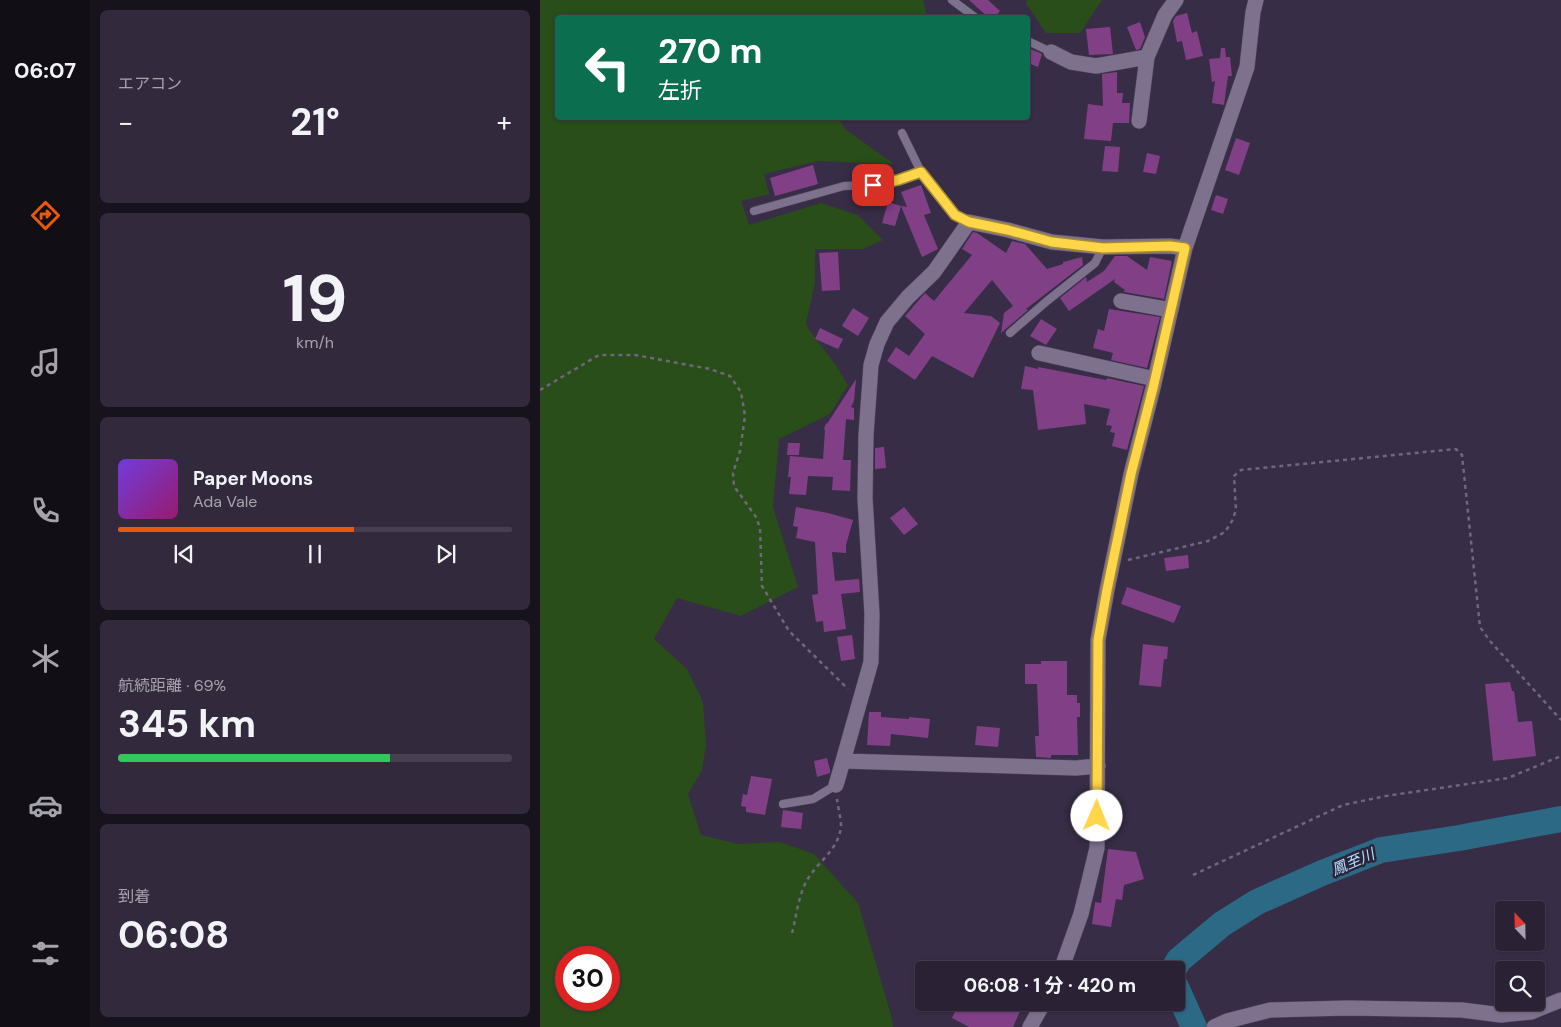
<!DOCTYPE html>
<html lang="ja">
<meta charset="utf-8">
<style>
:root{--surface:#2a2234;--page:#322a3c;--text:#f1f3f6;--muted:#a5a4ac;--line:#463f4f;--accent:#ea580c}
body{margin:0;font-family:"DM Sans","Noto Sans JP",sans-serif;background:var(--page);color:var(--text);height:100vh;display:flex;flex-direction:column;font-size:19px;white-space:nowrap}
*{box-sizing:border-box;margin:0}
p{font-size:16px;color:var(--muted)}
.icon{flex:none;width:28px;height:28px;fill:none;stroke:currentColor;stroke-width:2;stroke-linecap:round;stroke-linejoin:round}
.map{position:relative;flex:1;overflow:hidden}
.sheet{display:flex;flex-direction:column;gap:10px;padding:10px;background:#17131d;width:450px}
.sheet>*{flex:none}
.top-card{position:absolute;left:15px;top:15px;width:475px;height:105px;border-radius:5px;box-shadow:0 1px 4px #0004,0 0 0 1px var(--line);background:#0b6e4f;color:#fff;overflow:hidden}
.needle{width:32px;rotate:338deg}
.buttons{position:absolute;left:955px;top:901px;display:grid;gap:10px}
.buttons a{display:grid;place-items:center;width:50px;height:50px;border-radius:5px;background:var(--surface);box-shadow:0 1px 4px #0004,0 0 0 1px var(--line);font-size:25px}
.speed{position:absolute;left:15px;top:946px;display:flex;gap:10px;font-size:25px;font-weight:700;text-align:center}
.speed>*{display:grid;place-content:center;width:65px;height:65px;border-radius:50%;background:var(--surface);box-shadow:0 1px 4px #0004,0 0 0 1px var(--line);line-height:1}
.speed .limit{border:8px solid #d22;background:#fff;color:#111}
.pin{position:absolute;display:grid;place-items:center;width:42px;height:42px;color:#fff;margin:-21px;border-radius:10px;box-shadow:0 2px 8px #0006}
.me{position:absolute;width:55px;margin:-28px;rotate:1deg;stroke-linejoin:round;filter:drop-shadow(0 0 4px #0008)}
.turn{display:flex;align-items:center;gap:18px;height:105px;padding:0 20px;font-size:22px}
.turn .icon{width:65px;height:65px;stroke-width:2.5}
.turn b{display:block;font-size:35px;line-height:42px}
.big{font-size:38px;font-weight:700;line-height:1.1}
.sheet .card{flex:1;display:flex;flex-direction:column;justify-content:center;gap:8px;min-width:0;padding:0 18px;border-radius:8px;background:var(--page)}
.sheet .dial{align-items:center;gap:0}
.dial b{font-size:65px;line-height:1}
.song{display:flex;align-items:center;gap:15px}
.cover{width:60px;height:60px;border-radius:8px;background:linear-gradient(135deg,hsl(260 70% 55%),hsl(320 70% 35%))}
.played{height:5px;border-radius:2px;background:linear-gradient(90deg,var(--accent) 60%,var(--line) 60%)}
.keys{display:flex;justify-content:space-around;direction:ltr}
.heat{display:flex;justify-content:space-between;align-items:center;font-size:28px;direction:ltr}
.charge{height:8px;border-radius:4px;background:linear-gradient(90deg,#34c759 69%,var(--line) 0)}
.trip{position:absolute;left:375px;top:961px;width:270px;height:50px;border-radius:5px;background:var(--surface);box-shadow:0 1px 4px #0004,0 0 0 1px var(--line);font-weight:700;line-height:50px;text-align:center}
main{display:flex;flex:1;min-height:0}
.tabs{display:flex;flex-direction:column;width:90px;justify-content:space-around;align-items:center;background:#110e15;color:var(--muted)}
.tabs .icon{width:35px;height:35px}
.tabs .current{color:var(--accent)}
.tabs b{font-size:22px;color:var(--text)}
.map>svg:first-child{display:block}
</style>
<main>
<nav class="tabs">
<b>06:07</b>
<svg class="icon current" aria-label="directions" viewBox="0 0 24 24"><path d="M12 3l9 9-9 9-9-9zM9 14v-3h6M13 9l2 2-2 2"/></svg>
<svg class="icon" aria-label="music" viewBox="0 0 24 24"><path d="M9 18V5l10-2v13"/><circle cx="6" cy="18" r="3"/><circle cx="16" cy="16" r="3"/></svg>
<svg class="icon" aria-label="phone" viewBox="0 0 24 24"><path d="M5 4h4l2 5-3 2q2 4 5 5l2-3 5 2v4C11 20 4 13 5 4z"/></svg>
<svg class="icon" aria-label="climate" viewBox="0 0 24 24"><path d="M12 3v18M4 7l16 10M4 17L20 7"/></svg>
<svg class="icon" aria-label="car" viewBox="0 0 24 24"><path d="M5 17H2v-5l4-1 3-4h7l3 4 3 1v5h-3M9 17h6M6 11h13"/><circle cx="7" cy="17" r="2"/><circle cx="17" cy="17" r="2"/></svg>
<svg class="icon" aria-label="filters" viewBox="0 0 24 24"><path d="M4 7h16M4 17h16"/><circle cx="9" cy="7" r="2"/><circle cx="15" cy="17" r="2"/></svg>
</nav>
<section class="sheet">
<div class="card"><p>エアコン</p>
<div class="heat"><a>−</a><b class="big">21°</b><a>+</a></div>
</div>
<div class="card dial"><b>19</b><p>km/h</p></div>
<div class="card">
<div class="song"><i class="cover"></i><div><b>Paper Moons</b><p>Ada Vale</p></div></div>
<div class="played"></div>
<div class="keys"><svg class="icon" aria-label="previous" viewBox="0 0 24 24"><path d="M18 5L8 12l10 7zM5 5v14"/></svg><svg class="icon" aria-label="pause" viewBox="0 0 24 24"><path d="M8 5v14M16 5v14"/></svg><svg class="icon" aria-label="next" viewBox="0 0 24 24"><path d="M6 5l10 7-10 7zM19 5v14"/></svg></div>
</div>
<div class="card"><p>航続距離 · 69%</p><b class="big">345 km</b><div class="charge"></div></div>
<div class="card"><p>到着</p><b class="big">06:08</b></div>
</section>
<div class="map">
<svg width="1021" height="1027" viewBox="0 0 1021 1027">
<rect width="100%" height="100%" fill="#382d46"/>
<path fill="#294e19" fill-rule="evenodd" d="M0,0H383L387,17L18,18V118H298L305,129L354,164L278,161L224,174L229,194L201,201L209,225L281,203L318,215L343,240L323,249H275V283L266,323L269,330L295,364L308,385L290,414L239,439L233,507L258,587L201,616L137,598L114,639L147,669L163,702L166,745L162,770L148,794L161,835L198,844L240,842L274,854L318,903L351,1015L353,1027H0ZM26,958H69V1000H26Z
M487,0H562L540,33H506L486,3Z"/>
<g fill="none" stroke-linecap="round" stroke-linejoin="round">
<path stroke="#2b6985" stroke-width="26" d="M633,970L639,960L682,924L717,902L782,873L841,850L919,838L1021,819
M636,987L654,1027"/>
</g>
<path fill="#814086" d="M429,0H448L460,11L454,18H449Z
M647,13L652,33L657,31L663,56L646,60L642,41L637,42L633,21L636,16Z
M600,22L605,37L600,49L596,50L587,27Z
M570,27L573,54L549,55L546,29Z
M488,48L502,54L498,67L488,63Z
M681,48H685L686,57H690L692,76H688L684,105L672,103L675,81L672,82L669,59L680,58Z
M577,72V93H583L582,103H590L589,123H573L571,141L544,139L548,104L563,106L562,74Z
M696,138L710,143L699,175L685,170Z
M565,146L580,147L578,172L562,171Z
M607,153L620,156L616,174L603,172Z
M273,165L278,184L235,196L230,178Z
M381,185L391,213L384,215L398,249L382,257L361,206L367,207L361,192Z
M676,195L688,199L683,214L671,210Z
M348,202L361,206L355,226L342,223Z
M433,232L437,233L466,253L472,241L485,244L507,269L523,264V262L542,257L543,265L486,309L488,310L461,333L464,313L473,306L452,280L424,313L451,316L460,323L433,378L392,356L375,380L347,361L356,347L369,356L385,334L365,316L385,293L394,301L432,255L422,249Z
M298,252L300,290L282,291L279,253Z
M575,256H587L607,270L610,257L632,261L624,299L584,292L585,290L574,282L575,279L529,311L520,298L546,277L547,282L564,271Z
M313,308L329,318L318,336L302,326Z
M569,309L620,317L607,368L571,360L573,353L553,348L558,329L564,331Z
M501,319L517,329L506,345L490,336Z
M280,328L303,339L298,349L275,339Z
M485,366L498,369V367L566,380L567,378L604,386L587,450L572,446L575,433L570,432L572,426L566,425L570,409L544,404L546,424L498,430L493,390L481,389Z
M316,379L314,401L311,407L314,408V420L306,419L303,460H311L310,491L292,490L293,477L268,476L266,495L249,494L251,477H248L250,456L283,459L285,430L284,429L286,423L287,424Z
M248,443H260L259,455H247Z
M344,447L346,468L335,469V448Z
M256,507L288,513L313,520L306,545V553L292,552L295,581L319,579L320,592L301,594L306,629L284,632L283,621L276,622L272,595L278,594L275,542L256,538L258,527L253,526Z
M364,507L378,524L364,535L350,518Z
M648,555L649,568L626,571L624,558Z
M587,587L641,606L634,623L581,604Z
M312,635L315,659L301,661L297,637Z
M603,644L628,647L627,659H624L621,687L599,685Z
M501,661H527V695H537V703H540V717H537L538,755H511V758L496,757L495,736H499L497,684H485V664H501Z
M970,682L972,691H974L978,722L992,721L996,756L953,761L945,684Z
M329,712H341V717L369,719V717L390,719L388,738L351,734L350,746L327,745Z
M437,726L460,728L458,747L435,745Z
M287,758L290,770V773L277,777L274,761Z
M211,776L232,779L225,815L206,812V807L201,806L203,794L207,795Z
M243,810L263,813L261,829L241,827Z
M568,849L596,852L604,879L584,885L582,900L576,899L571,927L552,924L555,902L561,903Z
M420,1002H484L473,1027H429L412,1018Z"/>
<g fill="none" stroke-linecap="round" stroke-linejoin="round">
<g stroke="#52485e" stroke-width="9">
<path id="lane" d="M412,0L436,18
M488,41L511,52
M362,133L381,172L415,215L429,222
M214,211L304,186L333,185L358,180L381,172
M470,333L507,301L555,263L563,247
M243,804L273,799L296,785"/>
</g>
<g stroke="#52485e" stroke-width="16">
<path id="street" d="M511,52L531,62L556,66L607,57L625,15L636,0
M599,121L607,57
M581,301L631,310
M499,353L615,379
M558,766L536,768L303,761L331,662L332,614L325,498L326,435L331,365L337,344L347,322L368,297L394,272L429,222L468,230L512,242L563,247L630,246L645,248
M296,785L303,761
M521,970L541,914L557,848L558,640L567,590L591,474L613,388L645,248L707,67L713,12L716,0
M490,1027L504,1002
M674,1027L687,1021L730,1010L808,1008L922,1010L961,1015L991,1012L1021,1000"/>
</g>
<path stroke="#70677d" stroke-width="2.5" stroke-dasharray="4 4" stroke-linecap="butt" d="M0,390L59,355H95L170,369L190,376L201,392L205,416L200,451L193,473L194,486L216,517L220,528L222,586L249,631L308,689
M588,560L668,541L685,532L692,521L696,510L694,476L701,470L916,449L922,455L940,627L950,641L1021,720
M653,875L803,805L846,796L968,778L1021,756
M252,933C256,918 258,899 265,884C275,863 299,851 301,826C301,818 298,808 297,799"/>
<use href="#lane" stroke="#7d718e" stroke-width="8"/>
<use href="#street" stroke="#7d718e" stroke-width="15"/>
</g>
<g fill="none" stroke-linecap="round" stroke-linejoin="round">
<g stroke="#a68a30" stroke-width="12">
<path id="route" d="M333,185L358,180L381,172L415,215L429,222L468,230L512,242L563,248L630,246L645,248L613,388L591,474L567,590L558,640L557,816"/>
</g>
<use href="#route" stroke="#ffd54a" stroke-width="9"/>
</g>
<g text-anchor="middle" stroke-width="5" stroke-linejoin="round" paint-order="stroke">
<g font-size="15" font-style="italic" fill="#afe2fc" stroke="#2e233b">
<text transform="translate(813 862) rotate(-23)" y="5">鳳至川</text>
</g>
</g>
</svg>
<div class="buttons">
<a><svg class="needle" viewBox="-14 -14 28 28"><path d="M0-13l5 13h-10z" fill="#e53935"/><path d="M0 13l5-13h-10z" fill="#a5a4ac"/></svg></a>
<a><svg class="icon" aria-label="search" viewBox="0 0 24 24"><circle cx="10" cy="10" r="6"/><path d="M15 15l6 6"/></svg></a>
</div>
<div class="speed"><div class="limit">30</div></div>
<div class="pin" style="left:333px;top:185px;background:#d93025"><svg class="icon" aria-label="arrive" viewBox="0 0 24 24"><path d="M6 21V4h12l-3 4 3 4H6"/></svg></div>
<svg class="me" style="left:557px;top:816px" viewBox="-20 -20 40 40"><circle r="19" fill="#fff"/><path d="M0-13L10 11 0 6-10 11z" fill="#ffd54a"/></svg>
<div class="trip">06:08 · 1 分 · 420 m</div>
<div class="top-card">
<div class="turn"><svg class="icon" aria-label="left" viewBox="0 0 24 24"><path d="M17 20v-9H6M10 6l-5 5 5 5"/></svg><div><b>270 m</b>左折</div></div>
</div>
</div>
</main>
